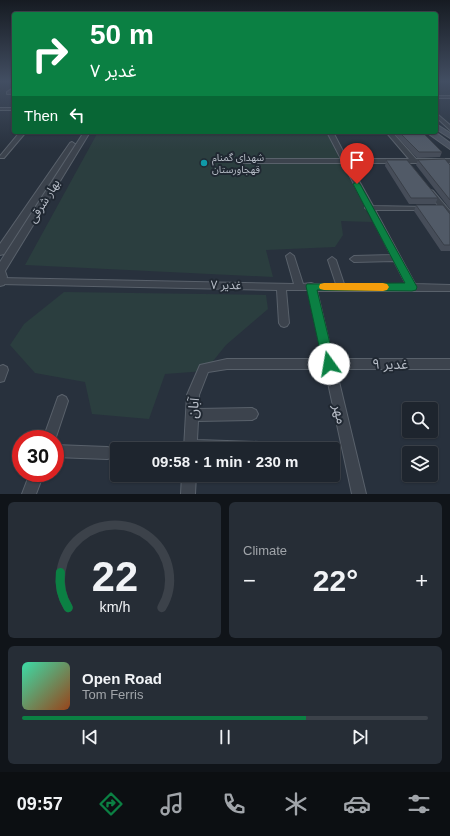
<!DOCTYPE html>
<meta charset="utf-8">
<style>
:root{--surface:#1e252e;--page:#262d36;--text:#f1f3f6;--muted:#a1a5aa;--line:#3c424a;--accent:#0b8043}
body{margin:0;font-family:Helvetica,"Noto Sans Arabic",sans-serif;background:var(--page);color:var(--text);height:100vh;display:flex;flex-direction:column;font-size:15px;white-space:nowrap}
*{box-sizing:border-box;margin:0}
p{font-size:13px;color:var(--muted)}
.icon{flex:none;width:22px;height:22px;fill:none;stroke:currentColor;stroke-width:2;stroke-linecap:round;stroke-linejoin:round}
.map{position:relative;height:494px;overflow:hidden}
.panel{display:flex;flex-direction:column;gap:8px;padding:8px;background:#101419;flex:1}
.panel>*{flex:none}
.hud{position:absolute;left:12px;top:12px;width:426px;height:122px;border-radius:4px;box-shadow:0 1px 3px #0004,0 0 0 1px var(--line);background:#0b8043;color:#fff;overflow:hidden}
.fabs{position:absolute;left:402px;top:402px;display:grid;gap:8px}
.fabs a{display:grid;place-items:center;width:36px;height:36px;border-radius:4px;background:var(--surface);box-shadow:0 1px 3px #0004,0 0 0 1px var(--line);font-size:20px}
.speed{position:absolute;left:12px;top:430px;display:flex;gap:8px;font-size:20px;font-weight:700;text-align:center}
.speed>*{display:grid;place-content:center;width:52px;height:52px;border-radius:50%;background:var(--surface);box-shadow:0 1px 3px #0004,0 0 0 1px var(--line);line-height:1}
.speed .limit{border:6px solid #d22;background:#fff;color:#111}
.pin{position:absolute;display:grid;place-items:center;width:34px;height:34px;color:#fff;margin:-41px -17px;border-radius:50% 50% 50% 0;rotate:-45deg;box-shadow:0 0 4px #0007}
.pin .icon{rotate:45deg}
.me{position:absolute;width:44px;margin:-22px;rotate:347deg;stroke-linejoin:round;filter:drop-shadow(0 0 3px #0008)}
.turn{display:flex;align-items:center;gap:14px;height:84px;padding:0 12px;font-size:18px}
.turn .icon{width:52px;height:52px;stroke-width:2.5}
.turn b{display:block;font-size:28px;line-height:34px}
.then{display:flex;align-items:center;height:38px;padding:0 12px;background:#0003;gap:8px;font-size:15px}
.big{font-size:30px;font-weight:700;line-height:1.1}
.panel .card{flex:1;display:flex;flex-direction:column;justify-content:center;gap:6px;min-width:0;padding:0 14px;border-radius:6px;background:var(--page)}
.panel .dial{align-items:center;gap:0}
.dial svg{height:104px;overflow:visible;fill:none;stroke:var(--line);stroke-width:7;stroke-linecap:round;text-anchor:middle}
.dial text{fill:var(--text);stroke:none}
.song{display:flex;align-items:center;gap:12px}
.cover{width:48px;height:48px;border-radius:6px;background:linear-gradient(135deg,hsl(160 70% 55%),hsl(20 70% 35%))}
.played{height:4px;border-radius:2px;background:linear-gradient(90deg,var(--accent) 70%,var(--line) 70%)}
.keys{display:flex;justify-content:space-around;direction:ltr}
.heat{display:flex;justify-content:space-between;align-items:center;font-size:22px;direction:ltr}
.panel .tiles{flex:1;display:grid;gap:8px;grid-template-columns:1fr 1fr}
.card:last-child{grid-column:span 2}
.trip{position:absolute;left:110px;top:442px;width:230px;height:40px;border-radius:4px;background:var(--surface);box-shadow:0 1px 3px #0004,0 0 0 1px var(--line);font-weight:700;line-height:40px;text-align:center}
.tabs{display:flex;height:64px;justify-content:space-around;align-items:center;background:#0c0f12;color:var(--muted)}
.tabs .icon{width:28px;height:28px}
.tabs .current{color:var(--accent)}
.tabs b{font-size:18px;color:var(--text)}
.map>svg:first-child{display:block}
</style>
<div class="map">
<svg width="450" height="494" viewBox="0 0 450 494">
<rect width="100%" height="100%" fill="#28313d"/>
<path fill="#2b3e3f" d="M98,132H302L327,134L372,222L341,221L343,235L335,247L266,250L273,277L25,265Z
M64,292L266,295L268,309L226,345L205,371L165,374L149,419L92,414L85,382L35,373L10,345L24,324Z"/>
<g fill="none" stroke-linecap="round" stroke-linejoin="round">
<g stroke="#59616b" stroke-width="2">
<path id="minor" d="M13,88H14V91L11,94H7V92Z
M436,96H450V98H436Z
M0,108H14V110H0Z
M436,113L450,125V130L436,117Z
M20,132H26L4,158H0V156Z
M327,132H333L347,159H409L386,132H392L416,159H450V163H349L373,206L426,207L428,208L424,210H375L415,284L450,285V291H317L333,359H450V369H336L366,494H352L325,369H227L208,372L199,395L198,409L252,408L256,410L258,414L256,418L252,420L198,421L197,440L259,442L264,443L265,448L184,449L187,395L200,365L227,359H323L308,290H286L289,323L287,326L284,327L281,326L279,323L277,290L0,284L1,278L294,284L286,256L290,253L294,256L303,284L311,283L314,284H336L328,260L332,257L336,260L344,284H406L394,261L354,262L350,259L354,256L391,255L368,210L365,208L366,207L343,163H242L239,161L242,159H341Z
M431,190L433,191L450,211V218H447L428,192Z
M3,365L7,367L8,370L4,381L0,382V366Z
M62,395L66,397L68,401L55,440L43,439L58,397Z
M55,445L107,447L112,448L113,453L112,458L107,459L55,457Z
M30,473H44L36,494H22Z
M182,475H196L195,494H181Z"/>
</g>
<g stroke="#59616b" stroke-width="2">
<path id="tertiary" d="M84,132H90L5,271L7,277L4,285L0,286V262Z
M72,142L75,144L4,254L0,255V244L70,143Z"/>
</g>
<g stroke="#59616b" stroke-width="2">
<path id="secondary" d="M436,124L450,133V138L436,129Z
M426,132H435L450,143V149Z"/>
</g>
<use href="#minor" fill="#3c434d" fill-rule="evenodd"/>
<use href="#tertiary" fill="#3c434d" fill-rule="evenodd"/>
<use href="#secondary" fill="#4a525f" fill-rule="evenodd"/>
</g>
<path fill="#464d59" d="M393,132H422L442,152L440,157L417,158Z
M386,160L438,198L435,204H409L385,166Z
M418,160L450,165V209L416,165Z
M416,205L450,214V251H441L414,211Z"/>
<path fill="#515a67" stroke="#393f48" d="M399,132H422L442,152H419Z
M445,159L450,165V200L418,160Z
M386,160H407L438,198H411Z
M416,205H443L450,214V245H444Z"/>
<linearGradient id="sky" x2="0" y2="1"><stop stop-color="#161b22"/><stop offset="0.54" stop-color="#424e62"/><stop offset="1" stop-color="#424e62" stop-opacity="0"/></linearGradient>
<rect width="450" height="150" fill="url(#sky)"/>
<path fill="#0b8043" stroke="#07532c" d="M357,182L360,184L417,287L416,290L412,291L317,290L335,364L333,368L329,369L325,368L323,364L306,286L307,284L405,283L353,184Z"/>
<path fill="#f59e0b" d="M324,283H383L387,284L389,287L387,290L383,291L324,290L320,289L319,287L320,284Z"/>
<circle fill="#0f9aa8" stroke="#202832" stroke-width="1.5" cx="204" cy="163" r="4"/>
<g text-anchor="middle" stroke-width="4" stroke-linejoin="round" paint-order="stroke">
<g font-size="10" fill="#b8bec8" stroke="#202832" text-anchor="start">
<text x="212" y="161">شهدای گمنام<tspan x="212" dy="12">قهجاورستان</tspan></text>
</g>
<g font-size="12" fill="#b8bec8" stroke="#202832">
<text transform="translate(44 201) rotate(-58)" y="4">بهار شرقی</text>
<text transform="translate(226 285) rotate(1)" y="4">غدیر ۷</text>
</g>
<g font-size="14" fill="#b8bec8" stroke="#202832">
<text x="390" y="369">غدیر ۹</text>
<text transform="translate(193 408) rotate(-84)" y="5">آبان</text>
<text transform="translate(340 414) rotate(77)" y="5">مهر</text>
</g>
</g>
</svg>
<div class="fabs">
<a><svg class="icon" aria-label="search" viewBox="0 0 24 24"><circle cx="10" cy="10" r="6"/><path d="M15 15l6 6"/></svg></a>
<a><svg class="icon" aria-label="layers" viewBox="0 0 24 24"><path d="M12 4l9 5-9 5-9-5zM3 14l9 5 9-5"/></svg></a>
</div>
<div class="speed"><div class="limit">30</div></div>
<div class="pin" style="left:357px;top:184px;background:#d93025"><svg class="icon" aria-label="arrive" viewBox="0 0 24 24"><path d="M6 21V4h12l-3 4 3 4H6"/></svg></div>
<svg class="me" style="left:329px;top:364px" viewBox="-20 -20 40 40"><circle r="19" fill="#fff"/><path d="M0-13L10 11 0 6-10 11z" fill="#0b8043"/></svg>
<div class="trip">09:58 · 1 min · 230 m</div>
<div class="hud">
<div class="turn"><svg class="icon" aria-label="right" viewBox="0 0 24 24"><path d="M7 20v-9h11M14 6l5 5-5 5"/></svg><div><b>50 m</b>غدیر ۷</div></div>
<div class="then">Then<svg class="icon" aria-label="left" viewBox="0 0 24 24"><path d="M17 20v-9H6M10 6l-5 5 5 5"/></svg></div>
</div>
</div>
<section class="panel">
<div class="tiles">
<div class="card dial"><svg viewBox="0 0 100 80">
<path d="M14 69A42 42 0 1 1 86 69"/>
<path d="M14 69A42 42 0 0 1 8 42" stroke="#0b8043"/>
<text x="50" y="56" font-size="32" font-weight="700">22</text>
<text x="50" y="72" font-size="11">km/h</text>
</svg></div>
<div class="card"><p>Climate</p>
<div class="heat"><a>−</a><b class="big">22°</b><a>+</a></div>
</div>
<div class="card">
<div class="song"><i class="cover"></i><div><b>Open Road</b><p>Tom Ferris</p></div></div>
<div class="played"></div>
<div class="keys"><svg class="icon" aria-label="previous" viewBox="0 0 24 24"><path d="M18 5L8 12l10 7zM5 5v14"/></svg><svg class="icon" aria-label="pause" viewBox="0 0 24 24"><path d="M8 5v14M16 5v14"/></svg><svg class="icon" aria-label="next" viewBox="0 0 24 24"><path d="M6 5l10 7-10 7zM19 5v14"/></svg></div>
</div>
</div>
</section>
<nav class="tabs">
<b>09:57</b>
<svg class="icon current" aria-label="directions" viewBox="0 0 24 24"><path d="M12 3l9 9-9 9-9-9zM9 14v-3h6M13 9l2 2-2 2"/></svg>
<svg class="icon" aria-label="music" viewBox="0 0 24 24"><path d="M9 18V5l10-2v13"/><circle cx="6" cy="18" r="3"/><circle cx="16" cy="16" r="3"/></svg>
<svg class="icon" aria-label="phone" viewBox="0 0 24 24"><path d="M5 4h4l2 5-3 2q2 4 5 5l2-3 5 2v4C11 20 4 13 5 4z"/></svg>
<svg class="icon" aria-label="climate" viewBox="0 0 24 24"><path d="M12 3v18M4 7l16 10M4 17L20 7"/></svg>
<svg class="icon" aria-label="car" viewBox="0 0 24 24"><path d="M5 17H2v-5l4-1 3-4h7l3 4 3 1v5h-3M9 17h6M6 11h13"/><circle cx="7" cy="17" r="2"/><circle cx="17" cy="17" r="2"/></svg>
<svg class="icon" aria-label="filters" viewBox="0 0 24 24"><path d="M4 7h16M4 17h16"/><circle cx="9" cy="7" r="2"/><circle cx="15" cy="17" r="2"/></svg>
</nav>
